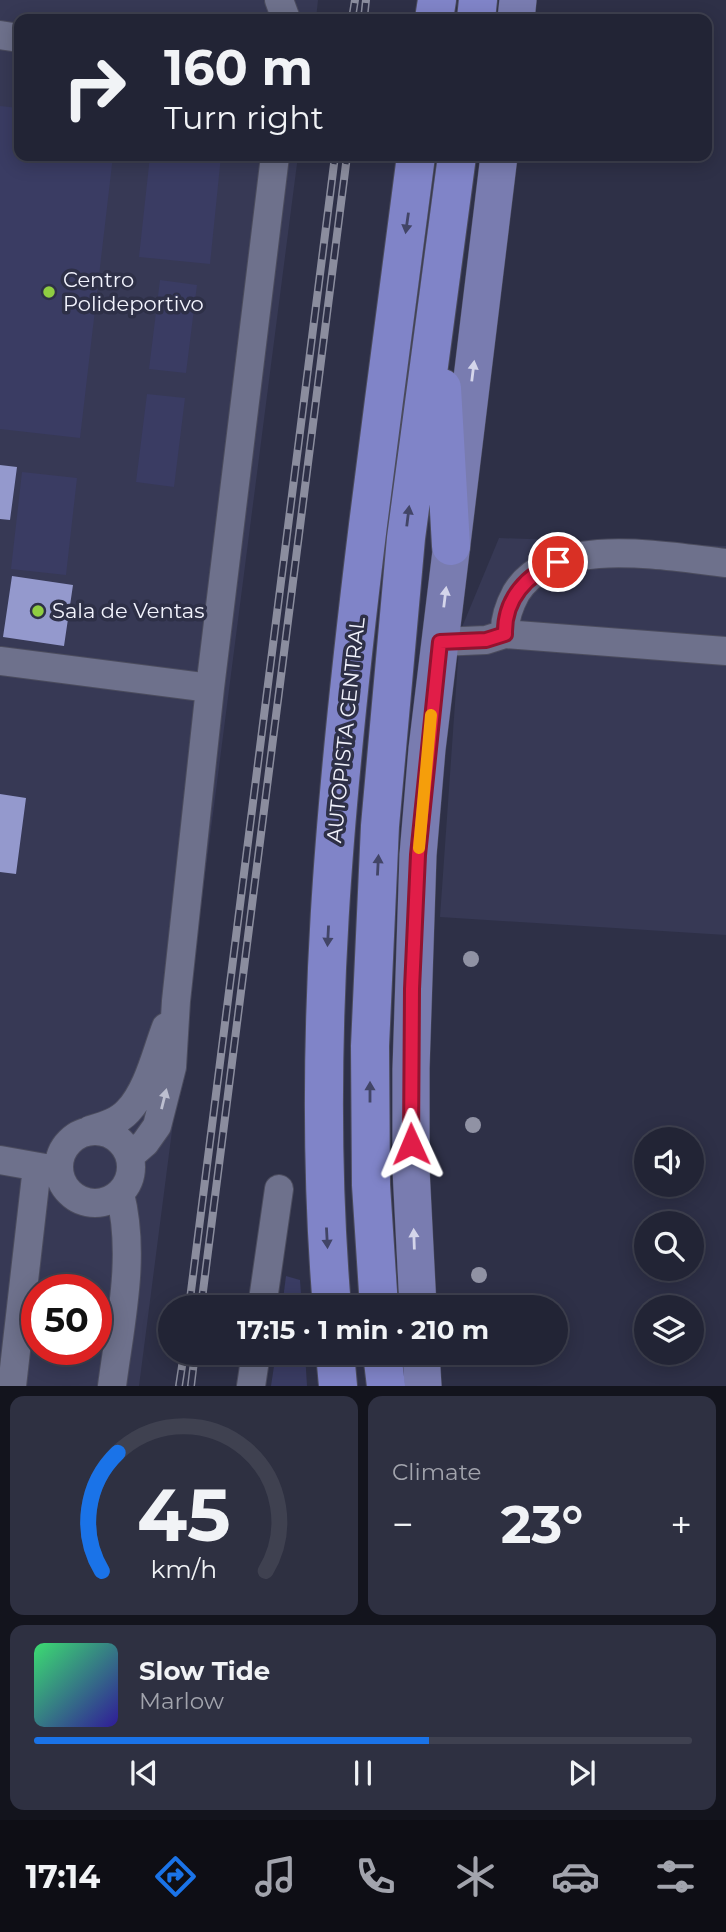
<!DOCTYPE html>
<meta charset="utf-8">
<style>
:root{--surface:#222435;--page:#2e3041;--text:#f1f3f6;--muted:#a2a4ad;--line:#3f4150;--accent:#1a73e8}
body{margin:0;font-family:Montserrat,sans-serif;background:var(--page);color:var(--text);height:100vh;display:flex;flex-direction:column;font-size:26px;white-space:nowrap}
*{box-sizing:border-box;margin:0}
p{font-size:23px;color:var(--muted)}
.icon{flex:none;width:38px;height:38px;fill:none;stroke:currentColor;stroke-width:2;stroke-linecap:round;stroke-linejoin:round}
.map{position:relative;height:1386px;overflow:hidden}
.details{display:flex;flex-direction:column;gap:10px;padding:10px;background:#13141d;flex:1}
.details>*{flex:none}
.top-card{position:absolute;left:14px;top:14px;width:698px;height:147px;border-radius:14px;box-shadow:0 4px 18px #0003,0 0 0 2px var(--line);background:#222435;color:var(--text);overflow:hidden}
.controls{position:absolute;left:634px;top:1127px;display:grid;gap:14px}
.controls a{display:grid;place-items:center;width:70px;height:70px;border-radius:50%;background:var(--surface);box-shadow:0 4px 18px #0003,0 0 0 2px var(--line);font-size:35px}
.speed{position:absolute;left:21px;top:1274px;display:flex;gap:14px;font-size:35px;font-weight:700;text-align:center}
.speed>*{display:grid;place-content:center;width:91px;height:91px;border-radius:50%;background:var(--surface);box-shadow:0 4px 18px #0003,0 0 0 2px var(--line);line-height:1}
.speed .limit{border:10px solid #d22;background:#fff;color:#111}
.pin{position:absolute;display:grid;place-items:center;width:60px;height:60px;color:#fff;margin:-30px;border:4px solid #fff;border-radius:50%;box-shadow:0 2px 7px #0007}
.me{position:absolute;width:77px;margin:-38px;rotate:359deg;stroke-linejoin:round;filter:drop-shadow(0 0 5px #0008)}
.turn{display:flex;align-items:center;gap:24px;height:147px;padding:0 35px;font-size:32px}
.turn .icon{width:91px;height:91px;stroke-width:2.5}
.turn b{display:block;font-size:49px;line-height:60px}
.big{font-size:52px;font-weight:700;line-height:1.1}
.details .widget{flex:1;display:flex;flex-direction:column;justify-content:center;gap:10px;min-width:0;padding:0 24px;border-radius:14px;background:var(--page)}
.details .dial{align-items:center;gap:0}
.dial svg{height:182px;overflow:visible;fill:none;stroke:var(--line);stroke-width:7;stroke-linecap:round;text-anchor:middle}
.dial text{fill:var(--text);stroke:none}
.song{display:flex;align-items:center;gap:21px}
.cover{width:84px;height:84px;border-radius:10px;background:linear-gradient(135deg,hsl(140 70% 55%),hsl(250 70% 35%))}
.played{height:7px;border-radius:4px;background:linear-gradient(90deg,var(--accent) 60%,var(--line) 60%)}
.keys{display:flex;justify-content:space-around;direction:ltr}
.heat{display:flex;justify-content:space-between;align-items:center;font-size:38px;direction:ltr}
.details .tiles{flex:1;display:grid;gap:10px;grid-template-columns:1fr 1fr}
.widget:last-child{grid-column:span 2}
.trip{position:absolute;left:158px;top:1295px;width:410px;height:70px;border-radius:35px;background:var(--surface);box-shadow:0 4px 18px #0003,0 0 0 2px var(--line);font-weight:700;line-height:70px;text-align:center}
.menu{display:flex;height:112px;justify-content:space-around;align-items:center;background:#0e0e15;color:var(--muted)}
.menu .icon{width:49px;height:49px}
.menu .active{color:var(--accent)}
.menu b{font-size:32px;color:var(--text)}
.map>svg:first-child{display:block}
</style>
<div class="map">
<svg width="726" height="1386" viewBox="0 0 726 1386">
<rect width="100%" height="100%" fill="#2e3047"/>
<path fill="#373955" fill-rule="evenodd" d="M0,0H318L316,19H19V156H298L139,1386H0ZM37,1290H96V1349H37Z
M499,538L726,546V935L440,917L460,632Z"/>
<path fill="#3a3c63" d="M0,106L19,108V156H113L80,438L0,429Z
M150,156H221L210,264L139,257Z
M160,280L197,285L186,373L149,369Z
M147,394L185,398L174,487L136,482Z
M22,472L77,478L66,575L11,569Z
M286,1276L300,1280L302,1307H282Z
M276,1353H305L307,1386H271Z"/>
<path fill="#9499cd" d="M0,465L17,467L10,520L0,519Z
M12,576L73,585L64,646L3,637Z
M0,794L26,798L16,874L0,872Z"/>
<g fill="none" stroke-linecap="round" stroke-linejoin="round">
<g stroke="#4b4c5e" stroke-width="30">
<path id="minor" d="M279,0L286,19
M0,35L19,38
M505,634C504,619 509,606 516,593C552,533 669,557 726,563
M440,642L486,640L505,634L726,651
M0,661L210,688
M90,1130C103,1126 118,1122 128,1111C148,1090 156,1053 166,1027
M59 1167a36 36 0 1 1 72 0a36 36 0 1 1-72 0Z
M130,1156L145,1143L157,1126L172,1067L176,1001L210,688L275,156
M0,1160L56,1170
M262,1307L279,1189
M12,1386L37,1167
M112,1386C120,1324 136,1256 120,1194
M251,1386L256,1353"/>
</g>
<g stroke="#4b4c5e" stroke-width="38">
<path id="major" d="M516,19L518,0
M418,1307L411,1169V1069L418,855L427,749L499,156
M421,1353L423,1386"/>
</g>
<g stroke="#4b4c5e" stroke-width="40">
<path id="highway" d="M434,19L437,0
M476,19L478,0
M442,388L451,546
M332,1307C310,1045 336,785 368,525C384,402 399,279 416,156
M379,1307L371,1185L370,1046L380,826L406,538L457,156
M335,1353L338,1386
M382,1353L386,1386"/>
</g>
<use href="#minor" stroke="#6e718c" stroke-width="28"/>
<use href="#major" stroke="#797cb0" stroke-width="37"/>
<use href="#highway" stroke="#8084c8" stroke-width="38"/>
<g stroke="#8b8d9e" stroke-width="8">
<path id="rail" d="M352,19L355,0
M364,19L366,0
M189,1307L335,156
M201,1307L347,156
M179,1386L184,1353
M191,1386L195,1353"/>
</g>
<use href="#rail" stroke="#2e3047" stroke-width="5" stroke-dasharray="16" stroke-linecap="butt"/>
</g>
<g fill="#9092a4">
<circle cx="471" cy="959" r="8"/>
<circle cx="473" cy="1125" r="8"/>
<circle cx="479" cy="1275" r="8"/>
</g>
<defs><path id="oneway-solid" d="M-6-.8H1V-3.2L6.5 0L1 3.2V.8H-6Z" transform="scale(1.75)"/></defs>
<g fill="#424567">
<use href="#oneway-solid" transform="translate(407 223) rotate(98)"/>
<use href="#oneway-solid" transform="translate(408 516) rotate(-83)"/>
<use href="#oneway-solid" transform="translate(378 865) rotate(-87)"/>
<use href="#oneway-solid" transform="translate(328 936) rotate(93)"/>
<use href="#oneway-solid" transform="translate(370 1092) rotate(-90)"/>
<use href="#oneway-solid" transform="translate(327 1238) rotate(87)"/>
</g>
<g fill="#d4d5ea">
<use href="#oneway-solid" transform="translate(473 371) rotate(-83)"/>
<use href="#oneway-solid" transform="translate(445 597) rotate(-83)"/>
<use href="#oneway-solid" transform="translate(414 1239) rotate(-92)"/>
</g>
<use fill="#bdbfd0" href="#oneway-solid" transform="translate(164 1099) rotate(-76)"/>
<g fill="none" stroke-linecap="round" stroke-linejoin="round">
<g stroke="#92132f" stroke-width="18">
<path id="route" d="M411,1144L412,989L418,855L440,642L486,640L505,634C504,599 527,574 558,562"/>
</g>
<use href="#route" stroke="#e11d48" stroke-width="12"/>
<path stroke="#f59e0b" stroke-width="12" d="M419,848L431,715"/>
</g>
<g fill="#8fcd42" stroke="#2e3047" stroke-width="2.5">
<circle cx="49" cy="292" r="7"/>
<circle cx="38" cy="611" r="7"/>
</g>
<g text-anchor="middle" stroke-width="7" stroke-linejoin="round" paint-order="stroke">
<g font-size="21" fill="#f2f3fd" stroke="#2e3047" text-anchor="start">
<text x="63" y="287">Centro<tspan x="63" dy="24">Polideportivo</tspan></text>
<text x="52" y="618">Sala de Ventas</text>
</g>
<g font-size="21" fill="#f2f3fd" stroke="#2e3047">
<text transform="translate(346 730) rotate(-84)" y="7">AUTOPISTA CENTRAL</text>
</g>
</g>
</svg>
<div class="controls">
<a><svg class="icon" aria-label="sound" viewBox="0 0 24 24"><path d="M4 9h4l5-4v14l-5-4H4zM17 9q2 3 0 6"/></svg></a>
<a><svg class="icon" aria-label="search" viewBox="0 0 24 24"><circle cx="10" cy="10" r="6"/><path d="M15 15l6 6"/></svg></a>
<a><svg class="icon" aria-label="layers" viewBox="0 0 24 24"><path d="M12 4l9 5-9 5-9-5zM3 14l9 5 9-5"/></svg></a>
</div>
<div class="speed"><div class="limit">50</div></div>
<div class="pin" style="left:558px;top:562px;background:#d93025"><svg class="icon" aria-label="arrive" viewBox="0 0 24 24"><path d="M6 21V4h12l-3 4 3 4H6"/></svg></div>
<svg class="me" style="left:411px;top:1144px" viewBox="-20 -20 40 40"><path d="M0-17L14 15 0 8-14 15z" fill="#e11d48" stroke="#fff" stroke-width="4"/></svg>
<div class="trip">17:15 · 1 min · 210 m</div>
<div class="top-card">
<div class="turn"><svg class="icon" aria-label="right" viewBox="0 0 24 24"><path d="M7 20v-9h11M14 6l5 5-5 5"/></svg><div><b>160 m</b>Turn right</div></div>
</div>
</div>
<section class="details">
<div class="tiles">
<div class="widget dial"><svg viewBox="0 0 100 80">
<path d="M14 69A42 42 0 1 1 86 69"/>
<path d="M14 69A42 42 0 0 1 21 17" stroke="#1a73e8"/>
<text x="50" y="56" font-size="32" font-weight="700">45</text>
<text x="50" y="72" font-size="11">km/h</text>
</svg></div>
<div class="widget"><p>Climate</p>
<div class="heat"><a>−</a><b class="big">23°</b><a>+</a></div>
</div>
<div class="widget">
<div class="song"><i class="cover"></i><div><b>Slow Tide</b><p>Marlow</p></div></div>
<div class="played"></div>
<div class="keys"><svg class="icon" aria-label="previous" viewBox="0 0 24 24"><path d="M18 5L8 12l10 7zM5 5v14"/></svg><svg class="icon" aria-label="pause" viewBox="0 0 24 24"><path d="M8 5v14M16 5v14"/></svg><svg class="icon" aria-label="next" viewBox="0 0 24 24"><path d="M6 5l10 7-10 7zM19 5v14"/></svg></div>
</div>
</div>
</section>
<nav class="menu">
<b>17:14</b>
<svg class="icon active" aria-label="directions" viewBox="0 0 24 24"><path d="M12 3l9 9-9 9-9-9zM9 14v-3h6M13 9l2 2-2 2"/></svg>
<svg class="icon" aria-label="music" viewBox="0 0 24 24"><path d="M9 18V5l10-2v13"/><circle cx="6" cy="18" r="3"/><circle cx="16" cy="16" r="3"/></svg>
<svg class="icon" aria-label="phone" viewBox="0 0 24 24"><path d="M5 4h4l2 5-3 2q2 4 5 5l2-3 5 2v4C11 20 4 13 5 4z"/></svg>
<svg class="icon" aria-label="climate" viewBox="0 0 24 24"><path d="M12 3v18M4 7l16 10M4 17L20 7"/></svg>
<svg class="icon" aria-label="car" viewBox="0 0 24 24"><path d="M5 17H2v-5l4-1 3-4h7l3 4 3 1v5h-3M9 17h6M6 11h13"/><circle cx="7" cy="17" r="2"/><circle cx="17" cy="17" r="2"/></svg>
<svg class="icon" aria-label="filters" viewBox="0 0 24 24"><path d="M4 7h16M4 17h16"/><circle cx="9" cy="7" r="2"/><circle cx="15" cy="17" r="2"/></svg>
</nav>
